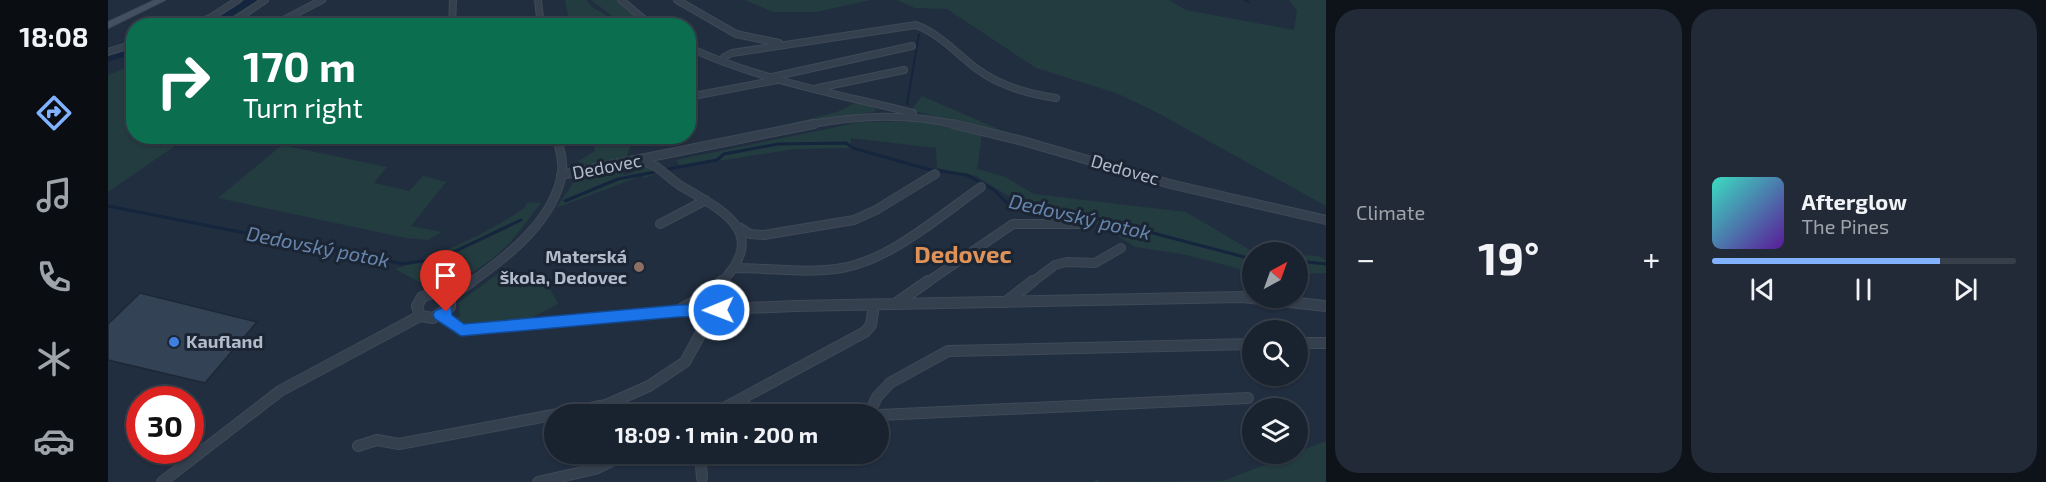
<!DOCTYPE html>
<meta charset="utf-8">
<style>
:root{--surface:#19222f;--page:#222a37;--text:#f1f3f6;--muted:#9fa4aa;--line:#373f4b;--accent:#81b2ff}
body{margin:0;font-family:"Exo 2",sans-serif;background:var(--page);color:var(--text);height:100vh;display:flex;flex-direction:column;font-size:22px;white-space:nowrap}
*{box-sizing:border-box;margin:0}
p{font-size:20px;color:var(--muted)}
.icon{flex:none;width:33px;height:33px;fill:none;stroke:currentColor;stroke-width:2;stroke-linecap:round;stroke-linejoin:round}
.map{position:relative;flex:1;overflow:hidden}
.drawer{display:flex;flex-direction:column;gap:9px;padding:9px;background:#0e131a;width:720px}
.drawer>*{flex:none}
.top-card{position:absolute;left:18px;top:18px;width:570px;height:126px;border-radius:24px;box-shadow:0 2px 4px #0004,0 0 0 2px var(--line);background:#0b6e4f;color:#fff;overflow:hidden}
.needle{width:39px;rotate:41deg}
.fabs{position:absolute;left:1134px;top:242px;display:grid;gap:12px}
.fabs a{display:grid;place-items:center;width:66px;height:66px;border-radius:50%;background:var(--surface);box-shadow:0 2px 4px #0004,0 0 0 2px var(--line);font-size:30px}
.speed{position:absolute;left:18px;top:386px;display:flex;gap:12px;font-size:30px;font-weight:700;text-align:center}
.speed>*{display:grid;place-content:center;width:78px;height:78px;border-radius:50%;background:var(--surface);box-shadow:0 2px 4px #0004,0 0 0 2px var(--line);line-height:1}
.speed .limit{border:9px solid #d22;background:#fff;color:#111}
.pin{position:absolute;display:grid;place-items:center;width:51px;height:51px;color:#fff;margin:-62px -26px;border-radius:50% 50% 50% 0;rotate:-45deg;box-shadow:0 0 6px #0007}
.pin .icon{rotate:45deg}
.me{position:absolute;width:66px;margin:-33px;rotate:269deg;stroke-linejoin:round;filter:drop-shadow(0 0 4px #0008)}
.turn{display:flex;align-items:center;gap:21px;height:126px;padding:0 18px;font-size:27px}
.turn .icon{width:78px;height:78px;stroke-width:2.5}
.turn b{display:block;font-size:42px;line-height:51px}
.big{font-size:45px;font-weight:700;line-height:1.1}
.drawer .widget{flex:1;display:flex;flex-direction:column;justify-content:center;gap:9px;min-width:0;padding:0 21px;border-radius:24px;background:var(--page)}
.song{display:flex;align-items:center;gap:18px}
.cover{width:72px;height:72px;border-radius:9px;background:linear-gradient(135deg,hsl(170 70% 55%),hsl(270 70% 35%))}
.played{height:6px;border-radius:3px;background:linear-gradient(90deg,var(--accent) 75%,var(--line) 75%)}
.keys{display:flex;justify-content:space-around;direction:ltr}
.heat{display:flex;justify-content:space-between;align-items:center;font-size:33px;direction:ltr}
.drawer .tiles{flex:1;display:grid;gap:9px;grid-template-columns:repeat(2,1fr)}
.trip{position:absolute;left:436px;top:404px;width:345px;height:60px;border-radius:30px;background:var(--surface);box-shadow:0 2px 4px #0004,0 0 0 2px var(--line);font-weight:700;line-height:60px;text-align:center}
main{display:flex;flex:1;min-height:0}
.tab-bar{display:flex;flex-direction:column;width:108px;justify-content:space-around;align-items:center;background:#0a0e13;color:var(--muted)}
.tab-bar .icon{width:42px;height:42px}
.tab-bar .selected{color:var(--accent)}
.tab-bar b{font-size:27px;color:var(--text)}
.map>svg:first-child{display:block}
</style>
<main>
<nav class="tab-bar">
<b>18:08</b>
<svg class="icon selected" aria-label="directions" viewBox="0 0 24 24"><path d="M12 3l9 9-9 9-9-9zM9 14v-3h6M13 9l2 2-2 2"/></svg>
<svg class="icon" aria-label="music" viewBox="0 0 24 24"><path d="M9 18V5l10-2v13"/><circle cx="6" cy="18" r="3"/><circle cx="16" cy="16" r="3"/></svg>
<svg class="icon" aria-label="phone" viewBox="0 0 24 24"><path d="M5 4h4l2 5-3 2q2 4 5 5l2-3 5 2v4C11 20 4 13 5 4z"/></svg>
<svg class="icon" aria-label="climate" viewBox="0 0 24 24"><path d="M12 3v18M4 7l16 10M4 17L20 7"/></svg>
<svg class="icon" aria-label="car" viewBox="0 0 24 24"><path d="M5 17H2v-5l4-1 3-4h7l3 4 3 1v5h-3M9 17h6M6 11h13"/><circle cx="7" cy="17" r="2"/><circle cx="17" cy="17" r="2"/></svg>
</nav>
<div class="map">
<svg width="1218" height="482" viewBox="0 0 1218 482">
<rect width="100%" height="100%" fill="#212e3f"/>
<path fill="#233c40" d="M130,0H157L117,25L82,26Z
M457,0H479L483,6L513,25H462Z
M483,0H511L518,10L544,25H516Z
M637,0H763L708,12H665Z
M788,0H1061L1078,10L1186,30L1189,11L1181,0H1218V206L1046,111L1008,93L928,68L839,9L807,8Z
M25,65V84L22,86L25,87L26,136L65,137L74,141L0,192V75Z
M814,96L895,131L897,134L803,110Z
M749,102L767,108L768,111L529,161L729,112Z
M814,121L874,134L869,169L897,177L926,194L1078,212L1144,251L1159,252H1144V272L1074,254L1027,247L1001,230L978,220L928,213L868,176L829,168L828,148L743,138L742,148L687,149L572,167L568,160L753,122Z
M484,137H526L517,160L484,166L469,162L487,151Z
M174,145L279,167L266,183L301,191L315,176L338,182L303,226L334,232L320,240L298,238L110,198Z
M535,163L550,173L538,178L533,176L448,208L466,182L513,168L516,175L527,172L525,165Z
M420,202L433,203L401,244L383,260L350,282L317,285L287,269C336,252 374,237 416,208Z
M1190,255L1211,256L1218,260V273L1190,274Z
M398,268L412,288L435,276L450,304L423,318L360,326L354,324L348,318L352,316L351,302Z
M1218,441V482H986L989,479L992,482L1115,481Z"/>
<g fill="none" stroke-linecap="round" stroke-linejoin="round">
<path stroke="#14253d" stroke-width="2" d="M1136,0L1141,2
M799,104L811,34"/>
<path stroke="#14253d" stroke-width="3" d="M560,169L609,160L616,154L670,144L738,143L745,148L819,169L859,175L886,190L899,203L980,216L1144,259
M457,201L510,179L547,172
M0,206L295,264L333,258L413,220
M1190,261L1218,264"/>
<path fill="#14253d" fill-rule="evenodd" d="M137,0H150L108,26H94Z
M26,46V53L0,62V54Z"/>
</g>
<path fill="#334255" stroke="#1d2735" stroke-width="1.5" d="M32,293L149,322L97,383L0,360V324Z"/>
<g fill="none" stroke-linecap="round" stroke-linejoin="round">
<g stroke="#3f4957" stroke-width="8">
<path id="street-far2" d="M430,0L433,26
M513,0L544,26
M569,0L628,34L671,43
M123,23L157,0
M82,26L102,18L130,0
M164,26L214,0
M344,26L345,0
M580,47C650,80 730,94 805,113
M0,52L26,44
M616,61V57L624,53L808,25C832,34 849,54 869,69C892,86 920,94 948,98
M664,77L804,46
M710,88L796,70
M580,97L669,80
M699,125C751,115 799,113 851,125"/>
</g>
<g stroke="#3f4957" stroke-width="10">
<path id="street-far1" d="M845,124L915,141L1062,184L1218,220
M534,161C550,164 560,178 573,186C615,211 662,232 613,283
M453,175L706,124
M552,224L598,200
M631,227L642,234L656,235L746,220L768,210L827,174
M627,268C662,268 699,274 734,268C782,260 833,215 873,187
M362,283C399,257 446,221 454,173C456,161 451,148 449,136
M818,283L905,224H976
M923,283L947,265L959,262L987,263L1013,248"/>
</g>
<g stroke="#3f4957" stroke-width="12">
<path id="street" d="M330,291L342,296V307L325,318L312,316L309,306L314,297Z
M342,296L364,281
M898,302L925,281
M787,304L820,281
M573,309L598,295L614,281
M333,315L353,330L570,311L687,306L1134,297L1218,306
M1190,343H1218
M637,397L635,408L638,414
M605,414L757,332L763,325L766,305
M761,414L769,397L782,383L840,351L1144,344
M771,415L1140,398
M250,446L269,440L291,444L498,405L541,386L577,362L599,322L611,310
M592,453L594,478
M54,482L172,391L312,316
M430,482L487,469L520,453"/>
</g>
<g stroke="#3f4957" stroke-width="2">
<path id="secondary" d="M47,0H57L0,28V22Z"/>
</g>
<use href="#street-far2" stroke="#35404e" stroke-width="6"/>
<use href="#street-far1" stroke="#35404e" stroke-width="8"/>
<use href="#street" stroke="#35404e" stroke-width="10"/>
<use href="#secondary" fill="#434f62" fill-rule="evenodd"/>
</g>
<path fill="#1a73e8" stroke="#114b97" stroke-width="1.5" d="M611,304L619,310L611,316L570,317L353,336L327,319L325,315L327,311L338,306L343,307L344,315L356,324L570,305Z"/>
<circle fill="#8d6e63" stroke="#1b2533" stroke-width="2" cx="531" cy="267" r="6"/>
<circle fill="#3f7fe0" stroke="#1b2533" stroke-width="2" cx="66" cy="342" r="6"/>
<g text-anchor="middle" stroke-width="6" stroke-linejoin="round" paint-order="stroke">
<g font-size="18" fill="#b1bbca" stroke="#1b2533">
<text transform="translate(499 167) rotate(-11)" y="6">Dedovec</text>
<text transform="translate(1017 170) rotate(16)" y="6">Dedovec</text>
</g>
<g font-size="18" font-weight="bold" fill="#b1bbca" stroke="#1b2533" text-anchor="end">
<text x="519" y="263">Materská<tspan x="519" dy="21">škola, Dedovec</tspan></text>
<text x="78" y="348" text-anchor="start">Kaufland</text>
</g>
<g font-size="20" font-style="italic" fill="#6785ac" stroke="#1b2533">
<text transform="translate(972 217) rotate(13)" y="7">Dedovský potok</text>
<text transform="translate(210 247) rotate(11)" y="7">Dedovský potok</text>
</g>
<g font-size="24" font-weight="bold" fill="#de9258" stroke="#1b2533">
<text x="855" y="263">Dedovec</text>
</g>
</g>
</svg>
<div class="fabs">
<a><svg class="needle" viewBox="-14 -14 28 28"><path d="M0-13l5 13h-10z" fill="#e53935"/><path d="M0 13l5-13h-10z" fill="#9fa4aa"/></svg></a>
<a><svg class="icon" aria-label="search" viewBox="0 0 24 24"><circle cx="10" cy="10" r="6"/><path d="M15 15l6 6"/></svg></a>
<a><svg class="icon" aria-label="layers" viewBox="0 0 24 24"><path d="M12 4l9 5-9 5-9-5zM3 14l9 5 9-5"/></svg></a>
</div>
<div class="speed"><div class="limit">30</div></div>
<div class="pin" style="left:338px;top:312px;background:#d93025"><svg class="icon" aria-label="arrive" viewBox="0 0 24 24"><path d="M6 21V4h12l-3 4 3 4H6"/></svg></div>
<svg class="me" style="left:611px;top:310px" viewBox="-20 -20 40 40"><circle r="17" fill="#1a73e8" stroke="#fff" stroke-width="3"/><path d="M0-11L8 9 0 5-8 9z" fill="#fff"/></svg>
<div class="trip">18:09 · 1 min · 200 m</div>
<div class="top-card">
<div class="turn"><svg class="icon" aria-label="right" viewBox="0 0 24 24"><path d="M7 20v-9h11M14 6l5 5-5 5"/></svg><div><b>170 m</b>Turn right</div></div>
</div>
</div>
<section class="drawer">
<div class="tiles">
<div class="widget"><p>Climate</p>
<div class="heat"><a>−</a><b class="big">19°</b><a>+</a></div>
</div>
<div class="widget">
<div class="song"><i class="cover"></i><div><b>Afterglow</b><p>The Pines</p></div></div>
<div class="played"></div>
<div class="keys"><svg class="icon" aria-label="previous" viewBox="0 0 24 24"><path d="M18 5L8 12l10 7zM5 5v14"/></svg><svg class="icon" aria-label="pause" viewBox="0 0 24 24"><path d="M8 5v14M16 5v14"/></svg><svg class="icon" aria-label="next" viewBox="0 0 24 24"><path d="M6 5l10 7-10 7zM19 5v14"/></svg></div>
</div>
</div>
</section>
</main>
